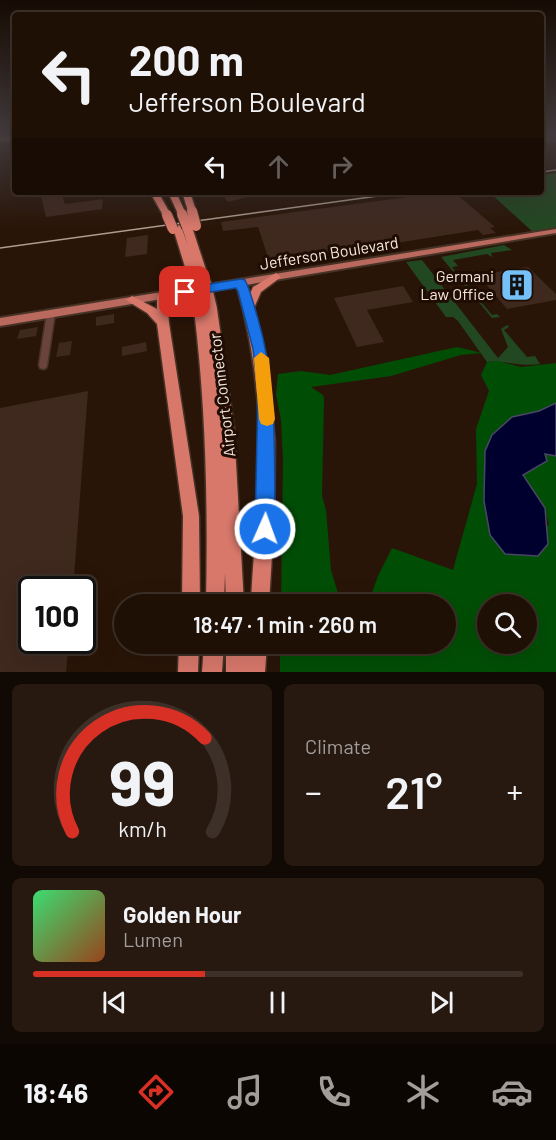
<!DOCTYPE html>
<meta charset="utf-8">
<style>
:root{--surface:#1f1006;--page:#271910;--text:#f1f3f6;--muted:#a19d9b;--line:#3c3028;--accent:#d93025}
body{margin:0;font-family:Barlow,sans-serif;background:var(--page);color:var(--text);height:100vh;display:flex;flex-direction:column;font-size:22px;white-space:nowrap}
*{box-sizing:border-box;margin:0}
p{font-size:20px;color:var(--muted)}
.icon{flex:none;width:33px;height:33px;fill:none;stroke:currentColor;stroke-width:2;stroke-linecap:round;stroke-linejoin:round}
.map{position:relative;height:672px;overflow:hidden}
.sheet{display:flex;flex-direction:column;gap:12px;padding:12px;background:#110903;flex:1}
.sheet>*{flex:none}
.guide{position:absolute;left:12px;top:12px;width:532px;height:183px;border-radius:6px;box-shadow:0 6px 24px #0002,0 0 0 2px var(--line);background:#1f1006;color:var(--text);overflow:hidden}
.buttons{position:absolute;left:477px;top:594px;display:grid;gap:12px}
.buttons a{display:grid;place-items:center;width:60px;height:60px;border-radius:50%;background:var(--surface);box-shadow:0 6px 24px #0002,0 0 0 2px var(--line);font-size:30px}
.speed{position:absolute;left:18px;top:576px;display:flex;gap:12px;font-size:30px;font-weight:700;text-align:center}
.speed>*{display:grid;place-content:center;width:78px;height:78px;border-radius:50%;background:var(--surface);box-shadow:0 6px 24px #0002,0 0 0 2px var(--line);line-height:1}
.speed .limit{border:3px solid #111;border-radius:9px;background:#fff;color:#111}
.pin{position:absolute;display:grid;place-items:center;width:51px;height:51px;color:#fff;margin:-26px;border-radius:12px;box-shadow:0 3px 9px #0006}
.me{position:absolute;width:66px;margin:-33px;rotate:2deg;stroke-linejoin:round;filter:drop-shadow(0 0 4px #0008)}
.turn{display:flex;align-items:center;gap:21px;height:126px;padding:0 18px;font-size:27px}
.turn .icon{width:78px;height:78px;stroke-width:2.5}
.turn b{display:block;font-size:42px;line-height:51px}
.lanes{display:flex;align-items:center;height:57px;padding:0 18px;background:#0003;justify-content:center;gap:30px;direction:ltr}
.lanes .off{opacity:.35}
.big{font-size:45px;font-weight:600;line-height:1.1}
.sheet .widget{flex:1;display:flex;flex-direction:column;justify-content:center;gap:9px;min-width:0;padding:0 21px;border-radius:9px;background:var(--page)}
.sheet .dial{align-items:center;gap:0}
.dial svg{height:156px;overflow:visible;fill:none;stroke:var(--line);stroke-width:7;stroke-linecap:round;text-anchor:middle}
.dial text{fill:var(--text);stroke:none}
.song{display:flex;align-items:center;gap:18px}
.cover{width:72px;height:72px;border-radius:9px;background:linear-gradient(135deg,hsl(140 70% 55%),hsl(20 70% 35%))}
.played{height:6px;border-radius:3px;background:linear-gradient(90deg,var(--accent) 35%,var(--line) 35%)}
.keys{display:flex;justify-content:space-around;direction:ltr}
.heat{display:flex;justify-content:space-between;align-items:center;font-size:33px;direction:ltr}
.sheet .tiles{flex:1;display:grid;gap:12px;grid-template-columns:1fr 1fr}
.widget:last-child{grid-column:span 2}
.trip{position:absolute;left:114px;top:594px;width:342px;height:60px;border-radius:30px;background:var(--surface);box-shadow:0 6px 24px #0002,0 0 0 2px var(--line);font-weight:600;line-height:60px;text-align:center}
.menu{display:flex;height:96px;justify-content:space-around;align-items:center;background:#0c0602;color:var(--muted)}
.menu .icon{width:42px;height:42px}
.menu .selected{color:var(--accent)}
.menu b{font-size:27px;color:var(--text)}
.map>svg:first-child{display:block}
</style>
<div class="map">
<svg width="556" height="672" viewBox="0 0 556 672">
<rect width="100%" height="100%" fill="#291508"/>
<path fill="#224821" d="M556,173V231L535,234L489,192H542V175Z
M504,245L517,253L512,250L491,253L492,257L487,254L453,260L458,266L452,267L492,315L497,314L500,317L492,318L441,257Z
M422,260L498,358L508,347L501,329L507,325L509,327L504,330L527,357L535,356L540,364C521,367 506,360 487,362L458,321L453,317H446L406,262Z"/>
<path fill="#004e06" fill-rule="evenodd" d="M457,347L482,353L461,355L391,376L311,387L323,395L324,399L322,496L326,510L331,570L340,600L367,604H281L283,460L281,420L276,395L278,374L301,371L330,375Z
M498,361L521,367L556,363V403L539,411L513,417L485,451L484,501L490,535L549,525L545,508L522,474L547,461L544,454L556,456V672H280V644H446V604H368L378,576L392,548L453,570L477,484L476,429L489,391L481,375L487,362ZM488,604H526V644H488Z"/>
<path fill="#00002f" stroke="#4a4664" stroke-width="1.5" d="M556,403V456L545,454L547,461L523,475L545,508L548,544L538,556L505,554L490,535L484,501L485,451L492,435L512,417L539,411Z"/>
<path fill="#3f281e" d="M40,192H61L65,204L103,199L102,209L46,217Z
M220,192H249L252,196L228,202Z
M445,192H454L495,227L490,228L496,233L483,235L478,230L270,263L258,227L223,231L221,222Z
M148,235L147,254L125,257L127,238Z
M528,267L556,294V300L507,309L478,275Z
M403,286L413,302L367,310L384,342L357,347L334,298Z
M114,314V323L96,326V317Z
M38,327L36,336L17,339L20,330Z
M72,341L70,355L56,357L59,343Z
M146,342L147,351L122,356V347Z
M88,391L73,590H32V640H69L66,672H0V408Z"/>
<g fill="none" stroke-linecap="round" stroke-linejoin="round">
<g stroke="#463326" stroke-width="3">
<path id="minor" d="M542,139H556V141H542Z
M51,310L55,313L47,365L46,368L43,369L40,368L39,365L47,313Z"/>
</g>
<g stroke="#463326" stroke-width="4">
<path id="major" d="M0,137H15V141H0Z
M556,229V233L0,326V318Z"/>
</g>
<g stroke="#463326" stroke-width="3">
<path id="highway" d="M150,192H158L171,215L170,217H164Z
M168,192H176L186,214L185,216H179Z
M182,192H190L196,211L195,213L188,211Z
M187,224L192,227L209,279L208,282L204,283L199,280L194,284L189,280L173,228L178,225L181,226L188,246L182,227Z
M276,273L281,277L261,292L254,308L267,362L275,442L274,523L269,604H251C252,564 258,523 259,481C262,412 255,350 236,283L241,279L245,280L250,294L253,287Z
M162,292L167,296L169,323L199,516L200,604H182L183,516L157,324L147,313L126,300L132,296L157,309V296Z
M211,305L217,309L234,427L244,604H226L225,573L224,604H206C208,505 206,408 194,310L200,306L205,310L207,306Z
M179,644H199L198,672H178Z
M204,644H224L222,672H202Z
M226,644H246V655L247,644H267L265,672H226Z"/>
</g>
<use href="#minor" fill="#6a433d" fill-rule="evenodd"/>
<use href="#major" fill="#b9695e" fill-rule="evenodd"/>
<use href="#highway" fill="#d8786b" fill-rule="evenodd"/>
<path stroke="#ac9c91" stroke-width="1.5" d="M542,172L556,170
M0,248L407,192"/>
<g stroke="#463326" stroke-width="12" stroke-linecap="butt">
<path id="highway-bridge-far1" d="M192,211L196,226
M182,214L187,227
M167,215L173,229
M204,279L205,282"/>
</g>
<g stroke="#463326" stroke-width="15" stroke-linecap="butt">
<path id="highway-bridge" d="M194,280L200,310
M204,280L211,309"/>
</g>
<use href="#highway-bridge-far1" stroke="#d8786b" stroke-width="10"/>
<use href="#highway-bridge" stroke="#d8786b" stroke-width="12"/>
</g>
<linearGradient id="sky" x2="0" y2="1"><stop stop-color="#170c04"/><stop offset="0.59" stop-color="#433b3d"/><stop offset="1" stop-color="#433b3d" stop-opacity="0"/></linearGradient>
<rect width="556" height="228" fill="url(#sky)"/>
<path fill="#1a73e8" stroke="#114b97" stroke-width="1.5" d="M241,279L245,280C251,292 254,306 258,319C278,387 274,458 275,529L272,536L265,539L258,536L255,529L258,389L253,349L238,291L236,288L185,296L179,292L185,288Z"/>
<path fill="#f59e0b" d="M261,352L269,358L275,419L273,424L267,426L261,424L259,419L254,358Z"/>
<defs>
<g id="building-square" transform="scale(1.725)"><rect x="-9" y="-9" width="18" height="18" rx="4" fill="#75c0f6" stroke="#1f0c02"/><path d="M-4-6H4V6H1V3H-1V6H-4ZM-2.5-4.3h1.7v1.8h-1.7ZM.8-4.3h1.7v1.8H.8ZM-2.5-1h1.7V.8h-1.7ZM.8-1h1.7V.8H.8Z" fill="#111"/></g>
</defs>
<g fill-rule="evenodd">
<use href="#building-square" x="517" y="285"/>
</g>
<g text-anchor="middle" stroke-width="6" stroke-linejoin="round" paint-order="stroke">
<g font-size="16" fill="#f6e8df" stroke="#1f0c02">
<text transform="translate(329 253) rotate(-9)" y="6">Jefferson Boulevard</text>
<text transform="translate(222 395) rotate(-97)" y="6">Airport Connector</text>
</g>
<g font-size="16" fill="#f6e8df" stroke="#1f0c02" text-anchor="end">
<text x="494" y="282">Germani<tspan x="494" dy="18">Law Office</tspan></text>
</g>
</g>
</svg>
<div class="buttons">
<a><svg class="icon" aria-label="search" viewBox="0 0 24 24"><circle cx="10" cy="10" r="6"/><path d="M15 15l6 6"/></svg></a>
</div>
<div class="speed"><div class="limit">100</div></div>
<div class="pin" style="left:185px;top:292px;background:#d93025"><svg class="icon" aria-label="arrive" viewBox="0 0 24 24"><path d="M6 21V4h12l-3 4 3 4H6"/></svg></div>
<svg class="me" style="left:265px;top:529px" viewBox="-20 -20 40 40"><circle r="17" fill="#1a73e8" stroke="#fff" stroke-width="3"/><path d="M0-11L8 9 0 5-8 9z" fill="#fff"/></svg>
<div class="trip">18:47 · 1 min · 260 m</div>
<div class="guide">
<div class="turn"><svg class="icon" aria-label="left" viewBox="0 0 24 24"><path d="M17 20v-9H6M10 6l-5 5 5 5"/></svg><div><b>200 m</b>Jefferson Boulevard</div></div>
<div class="lanes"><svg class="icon" aria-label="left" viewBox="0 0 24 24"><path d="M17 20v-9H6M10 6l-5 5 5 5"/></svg><svg class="icon off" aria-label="ahead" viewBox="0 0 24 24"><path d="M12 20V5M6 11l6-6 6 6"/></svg><svg class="icon off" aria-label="right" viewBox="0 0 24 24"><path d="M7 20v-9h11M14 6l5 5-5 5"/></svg></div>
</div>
</div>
<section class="sheet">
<div class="tiles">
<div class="widget dial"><svg viewBox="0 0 100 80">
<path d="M14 69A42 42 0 1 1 86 69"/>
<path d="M14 69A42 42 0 0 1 82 21" stroke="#d93025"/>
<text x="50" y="56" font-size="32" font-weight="700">99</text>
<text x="50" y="72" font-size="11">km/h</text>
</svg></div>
<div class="widget"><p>Climate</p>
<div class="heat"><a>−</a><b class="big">21°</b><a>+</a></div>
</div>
<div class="widget">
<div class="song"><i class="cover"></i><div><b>Golden Hour</b><p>Lumen</p></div></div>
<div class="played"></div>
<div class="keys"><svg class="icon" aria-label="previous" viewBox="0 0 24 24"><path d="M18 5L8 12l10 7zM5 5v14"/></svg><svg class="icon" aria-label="pause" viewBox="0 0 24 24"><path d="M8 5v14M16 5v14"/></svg><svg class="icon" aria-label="next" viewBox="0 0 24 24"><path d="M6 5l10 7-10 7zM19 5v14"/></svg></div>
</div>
</div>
</section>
<nav class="menu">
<b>18:46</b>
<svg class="icon selected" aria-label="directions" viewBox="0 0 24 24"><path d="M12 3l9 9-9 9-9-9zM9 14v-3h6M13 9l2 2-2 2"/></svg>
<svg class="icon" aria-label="music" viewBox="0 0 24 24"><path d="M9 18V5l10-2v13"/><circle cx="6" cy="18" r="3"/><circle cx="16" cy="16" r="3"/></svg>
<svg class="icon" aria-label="phone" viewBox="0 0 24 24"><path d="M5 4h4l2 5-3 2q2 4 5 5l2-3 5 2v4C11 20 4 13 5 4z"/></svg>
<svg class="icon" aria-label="climate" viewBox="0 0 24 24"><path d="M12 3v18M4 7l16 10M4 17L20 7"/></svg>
<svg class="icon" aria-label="car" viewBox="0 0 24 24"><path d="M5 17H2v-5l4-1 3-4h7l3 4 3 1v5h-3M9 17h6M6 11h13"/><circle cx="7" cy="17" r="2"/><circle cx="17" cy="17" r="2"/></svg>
</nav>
